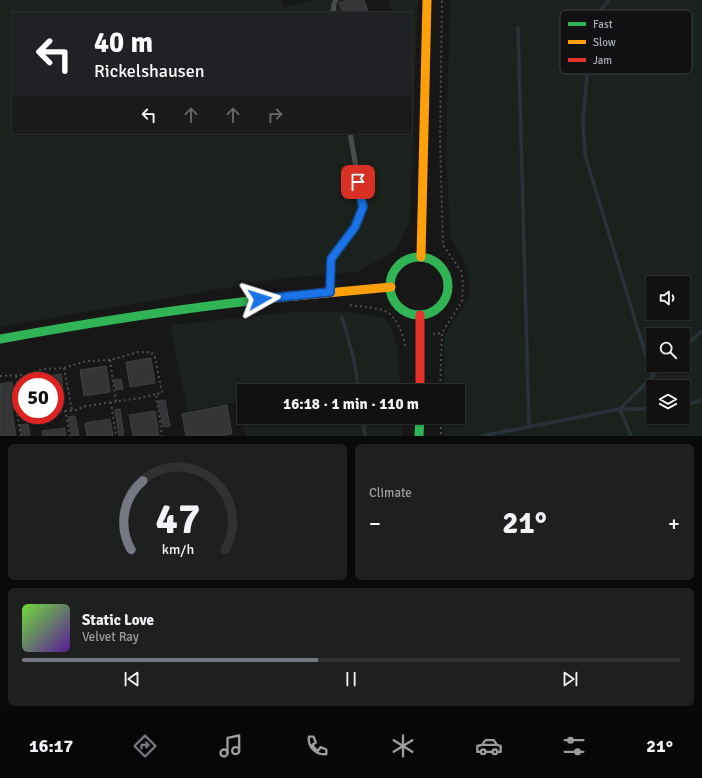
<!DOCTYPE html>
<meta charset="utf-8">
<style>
:root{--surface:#111;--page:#1e1f1f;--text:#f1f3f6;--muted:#9c9d9f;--line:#303131;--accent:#757880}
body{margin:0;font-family:Signika,sans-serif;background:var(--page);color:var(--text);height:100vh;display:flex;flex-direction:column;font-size:15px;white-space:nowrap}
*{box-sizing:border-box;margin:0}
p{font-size:13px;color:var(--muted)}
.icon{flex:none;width:22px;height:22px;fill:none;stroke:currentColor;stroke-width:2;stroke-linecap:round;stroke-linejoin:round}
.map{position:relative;height:436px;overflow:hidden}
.drawer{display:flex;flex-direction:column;gap:8px;padding:8px;background:#090909;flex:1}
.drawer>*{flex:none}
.hud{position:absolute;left:12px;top:12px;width:400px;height:122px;border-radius:0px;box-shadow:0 1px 3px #0004,0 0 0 1px var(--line);background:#202124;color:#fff;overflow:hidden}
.controls{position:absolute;left:646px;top:276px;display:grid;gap:8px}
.controls a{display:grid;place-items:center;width:44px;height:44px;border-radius:0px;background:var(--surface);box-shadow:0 1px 3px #0004,0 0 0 1px var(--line);font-size:20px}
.speed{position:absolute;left:12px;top:372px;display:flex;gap:8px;font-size:20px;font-weight:700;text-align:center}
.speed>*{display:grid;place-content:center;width:52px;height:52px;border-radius:50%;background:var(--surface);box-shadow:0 1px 3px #0004,0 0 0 1px var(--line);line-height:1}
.speed .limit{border:6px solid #d22;background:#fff;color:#111}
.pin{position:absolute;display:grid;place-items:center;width:34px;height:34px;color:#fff;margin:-17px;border-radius:8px;box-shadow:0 2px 6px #0006}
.me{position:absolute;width:44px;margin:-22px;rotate:84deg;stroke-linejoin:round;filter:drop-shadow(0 0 3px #0008)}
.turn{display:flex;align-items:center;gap:14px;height:84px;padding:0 16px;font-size:18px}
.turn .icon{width:52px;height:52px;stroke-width:2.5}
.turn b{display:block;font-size:28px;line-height:34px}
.lanes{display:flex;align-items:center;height:38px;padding:0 16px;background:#0003;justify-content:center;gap:20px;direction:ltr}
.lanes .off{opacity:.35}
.big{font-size:30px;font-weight:800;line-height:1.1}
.drawer .card{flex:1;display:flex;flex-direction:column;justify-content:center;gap:6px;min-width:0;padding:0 14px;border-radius:6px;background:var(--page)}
.drawer .dial{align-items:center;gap:0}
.dial svg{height:104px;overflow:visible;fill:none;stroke:var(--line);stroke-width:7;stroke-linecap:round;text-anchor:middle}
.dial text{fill:var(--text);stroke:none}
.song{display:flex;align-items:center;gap:12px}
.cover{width:48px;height:48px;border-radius:6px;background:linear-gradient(135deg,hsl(100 70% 55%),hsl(270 70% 35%))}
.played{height:4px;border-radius:2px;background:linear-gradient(90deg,var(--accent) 45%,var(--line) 45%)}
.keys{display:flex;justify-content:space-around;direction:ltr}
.heat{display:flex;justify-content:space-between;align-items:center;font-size:22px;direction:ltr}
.drawer .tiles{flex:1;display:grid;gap:8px;grid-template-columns:1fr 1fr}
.card:last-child{grid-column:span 2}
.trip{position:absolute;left:237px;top:384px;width:228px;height:40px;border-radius:0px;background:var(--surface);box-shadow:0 1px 3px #0004,0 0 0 1px var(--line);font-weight:800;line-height:40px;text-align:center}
.dock{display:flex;height:64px;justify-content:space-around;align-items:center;background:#070707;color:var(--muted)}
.dock .icon{width:28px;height:28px}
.dock .current{color:var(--accent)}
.dock b{font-size:18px;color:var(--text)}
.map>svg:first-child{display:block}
</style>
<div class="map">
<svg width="702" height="436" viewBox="0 0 702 436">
<rect width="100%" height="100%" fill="#171717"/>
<path fill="#1b211c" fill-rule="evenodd" d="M0,0H281L285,7L312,0H342L339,13H13V133H411V13H391L388,0H418L410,220L396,251L356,272L277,279L0,327Z
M450,0H702V436H444V417H458V391H444V336L469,297L468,267L450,238L446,150ZM653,283H683V313H653ZM653,335H683V365H653ZM653,387H683V417H653Z
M293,312H351L385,318C401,339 399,365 400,391H244V417H401L402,436H246L238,402L188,411L170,325Z"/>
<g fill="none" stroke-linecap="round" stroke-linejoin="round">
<path stroke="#2a3239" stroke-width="3.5" d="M609,0L592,20L583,120L585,155L652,376
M518,28L529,427
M342,317L354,360L359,391
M683,348L702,331
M683,406L702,400
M362,417L365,436
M482,436L620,409L664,365
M631,436L620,409H653"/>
</g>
<path fill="#343537" stroke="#3f4043" d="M346,0H364L369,13H343L339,3Z
M151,358L155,383L130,387L126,362Z
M106,366L110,392L84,396L80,370Z
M61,374L64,398L55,400V381H37V378Z
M121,379L123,389L116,390L114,380Z
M12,382L16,410L12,411L16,436H0V384Z
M165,400L170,426L163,427L158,401Z
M227,405L232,434L220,436H186L182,414Z
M120,409L124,435L119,436L115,410Z
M155,411L159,436H133L129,415Z
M75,416L79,436H72L68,417Z
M110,419L113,436H87L85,423Z
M28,424L30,436H22L20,425Z
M65,428L66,436H43L42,431Z"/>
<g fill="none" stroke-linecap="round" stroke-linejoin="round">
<path stroke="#4d4e52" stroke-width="2" stroke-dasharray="2 3" stroke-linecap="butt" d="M350,305C361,307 376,307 385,311C398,317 403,336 406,349
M433,334L442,333
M110,360L116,402
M64,368L72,410
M0,376L25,375L43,369L64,368L86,361L110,360L138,352H151L155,357L162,393L156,394L162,436
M16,376L21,408
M440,391L442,333L462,301L463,283L461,271L443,245L440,140L442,0
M111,402L116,436
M65,410L70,436
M55,412L76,410L86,406L140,398L156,394
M22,415L23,420L35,415H48
M441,417V436
M21,436L17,413H21"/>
<path stroke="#4b4c50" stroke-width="5" d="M333,13L334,4L336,0
M330,291L331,259L355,227L363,207L350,133"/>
<path stroke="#30b455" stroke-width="9" d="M390 286a29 29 0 1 1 58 0a29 29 0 1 1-58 0Z
M0,339C98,321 195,306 295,296
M419,436L420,417"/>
<path stroke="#ff9f0a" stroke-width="9" d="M421,257L427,0
M295,296L391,287"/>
<path stroke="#e5322d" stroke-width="9" d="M420,315V391"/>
</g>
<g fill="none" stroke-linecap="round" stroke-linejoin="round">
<g stroke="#114b97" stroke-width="10">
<path id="route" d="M260,299L330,292L331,259L355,227L363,207L358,182"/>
</g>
<use href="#route" stroke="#1a73e8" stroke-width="7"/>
</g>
<rect x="560" y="10" width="132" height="64" rx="6" fill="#111113" stroke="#3e4045" stroke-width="1"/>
<rect x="568" y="22" width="18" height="4" fill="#30b455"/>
<rect x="568" y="40" width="18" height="4" fill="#ff9f0a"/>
<rect x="568" y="58" width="18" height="4" fill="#e5322d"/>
<g font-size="11" fill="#a8adb8">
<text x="593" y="28">Fast</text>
<text x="593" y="46">Slow</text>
<text x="593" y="64">Jam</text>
</g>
</svg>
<div class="controls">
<a><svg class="icon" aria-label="sound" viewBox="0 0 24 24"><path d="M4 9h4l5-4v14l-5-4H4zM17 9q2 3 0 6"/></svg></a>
<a><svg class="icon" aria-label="search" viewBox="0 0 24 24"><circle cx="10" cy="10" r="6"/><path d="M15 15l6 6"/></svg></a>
<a><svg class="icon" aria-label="layers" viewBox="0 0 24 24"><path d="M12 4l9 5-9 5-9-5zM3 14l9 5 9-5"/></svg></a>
</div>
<div class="speed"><div class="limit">50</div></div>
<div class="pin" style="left:358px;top:182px;background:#d93025"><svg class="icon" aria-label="arrive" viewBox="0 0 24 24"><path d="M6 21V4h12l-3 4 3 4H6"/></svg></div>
<svg class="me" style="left:260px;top:299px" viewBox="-20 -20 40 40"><path d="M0-17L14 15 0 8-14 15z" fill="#1a73e8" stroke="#fff" stroke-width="4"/></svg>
<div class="trip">16:18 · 1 min · 110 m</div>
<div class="hud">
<div class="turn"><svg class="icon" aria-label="left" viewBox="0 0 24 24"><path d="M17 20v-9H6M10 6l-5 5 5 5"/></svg><div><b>40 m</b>Rickelshausen</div></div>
<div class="lanes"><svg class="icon" aria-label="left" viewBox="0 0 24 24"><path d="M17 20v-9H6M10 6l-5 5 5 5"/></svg><svg class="icon off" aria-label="ahead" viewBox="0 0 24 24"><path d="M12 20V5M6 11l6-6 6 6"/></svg><svg class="icon off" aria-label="ahead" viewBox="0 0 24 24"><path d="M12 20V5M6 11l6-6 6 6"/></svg><svg class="icon off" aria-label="right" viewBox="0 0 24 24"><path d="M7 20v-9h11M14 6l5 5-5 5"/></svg></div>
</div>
</div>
<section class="drawer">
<div class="tiles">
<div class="card dial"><svg viewBox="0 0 100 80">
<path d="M14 69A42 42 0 1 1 86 69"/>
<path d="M14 69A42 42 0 0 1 23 16" stroke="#757880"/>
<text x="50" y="56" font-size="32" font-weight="700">47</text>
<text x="50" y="72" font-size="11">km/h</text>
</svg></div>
<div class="card"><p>Climate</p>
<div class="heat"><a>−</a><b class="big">21°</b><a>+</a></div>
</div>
<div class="card">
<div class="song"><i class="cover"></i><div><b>Static Love</b><p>Velvet Ray</p></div></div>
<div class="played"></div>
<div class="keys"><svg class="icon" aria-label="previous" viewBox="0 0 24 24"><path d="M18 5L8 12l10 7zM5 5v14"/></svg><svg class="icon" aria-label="pause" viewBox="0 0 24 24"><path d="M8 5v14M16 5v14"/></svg><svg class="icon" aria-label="next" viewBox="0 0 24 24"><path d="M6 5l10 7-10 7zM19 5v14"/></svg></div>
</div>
</div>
</section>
<nav class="dock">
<b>16:17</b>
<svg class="icon current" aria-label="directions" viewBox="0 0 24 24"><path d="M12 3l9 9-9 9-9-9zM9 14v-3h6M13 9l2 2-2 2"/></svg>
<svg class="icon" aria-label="music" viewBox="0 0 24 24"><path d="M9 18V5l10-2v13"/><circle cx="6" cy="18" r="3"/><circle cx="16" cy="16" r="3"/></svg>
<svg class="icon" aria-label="phone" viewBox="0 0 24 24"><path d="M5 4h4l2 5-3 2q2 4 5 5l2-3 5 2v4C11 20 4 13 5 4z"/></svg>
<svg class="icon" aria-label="climate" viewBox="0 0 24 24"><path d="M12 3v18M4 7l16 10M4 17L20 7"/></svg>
<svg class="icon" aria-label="car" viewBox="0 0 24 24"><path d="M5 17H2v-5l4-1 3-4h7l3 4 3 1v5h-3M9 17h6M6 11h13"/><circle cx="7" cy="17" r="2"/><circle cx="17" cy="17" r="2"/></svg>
<svg class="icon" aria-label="filters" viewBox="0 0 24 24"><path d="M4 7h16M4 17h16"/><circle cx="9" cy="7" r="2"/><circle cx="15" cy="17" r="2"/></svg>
<b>21°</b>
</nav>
